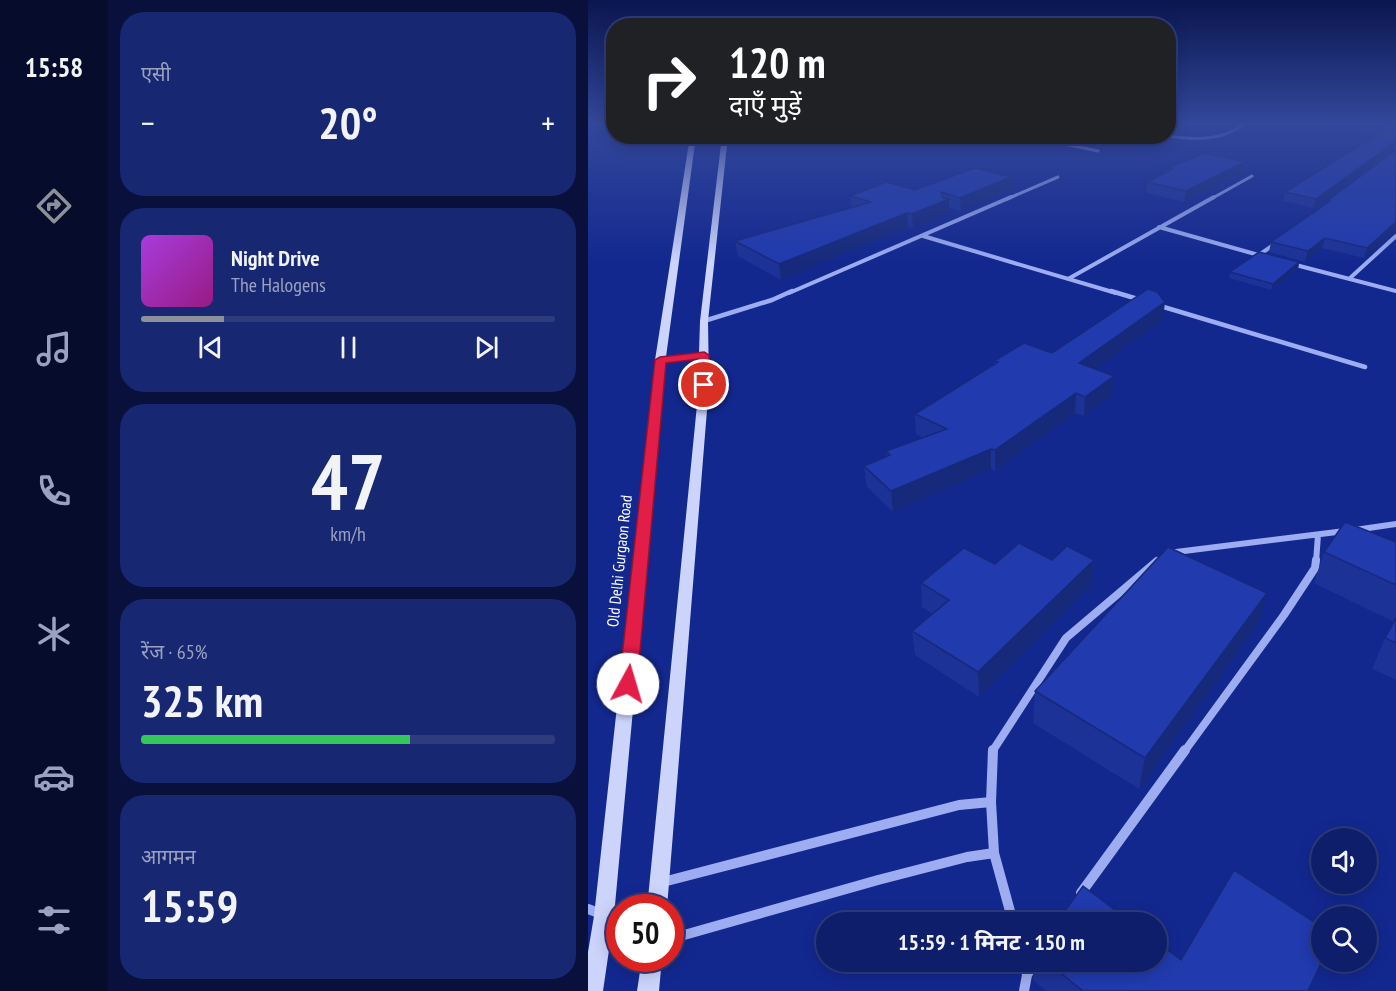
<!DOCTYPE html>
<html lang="hi">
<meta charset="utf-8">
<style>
:root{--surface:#0e1e6b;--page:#172771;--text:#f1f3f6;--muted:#9ba2c1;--line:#2e3c7e;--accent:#8c9099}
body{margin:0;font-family:"PT Sans Narrow","Noto Sans Devanagari",sans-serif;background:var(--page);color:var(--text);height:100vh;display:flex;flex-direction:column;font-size:22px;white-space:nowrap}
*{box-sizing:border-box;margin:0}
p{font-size:20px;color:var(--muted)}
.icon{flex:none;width:33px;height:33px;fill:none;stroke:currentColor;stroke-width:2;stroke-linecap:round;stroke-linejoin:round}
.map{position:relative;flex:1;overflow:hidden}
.sheet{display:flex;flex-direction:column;gap:12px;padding:12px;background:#08103b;width:480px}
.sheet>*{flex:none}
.guide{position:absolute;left:18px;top:18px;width:570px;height:126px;border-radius:24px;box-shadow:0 3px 15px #0003,0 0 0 2px var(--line);background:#202124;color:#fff;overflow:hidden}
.tools{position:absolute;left:723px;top:828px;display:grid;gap:12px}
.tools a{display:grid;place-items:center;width:66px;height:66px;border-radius:50%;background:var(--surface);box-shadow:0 3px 15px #0003,0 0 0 2px var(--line);font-size:30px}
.speed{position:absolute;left:18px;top:894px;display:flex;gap:12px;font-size:30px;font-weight:700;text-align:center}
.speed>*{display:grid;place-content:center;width:78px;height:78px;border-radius:50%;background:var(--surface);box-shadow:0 3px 15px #0003,0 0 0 2px var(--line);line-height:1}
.speed .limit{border:9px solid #d22;background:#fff;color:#111}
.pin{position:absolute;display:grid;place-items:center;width:51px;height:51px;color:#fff;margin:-26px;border:3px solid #fff;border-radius:50%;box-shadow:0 2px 6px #0007}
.me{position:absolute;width:66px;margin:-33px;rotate:6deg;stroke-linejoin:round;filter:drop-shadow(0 0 4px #0008)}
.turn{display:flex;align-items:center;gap:21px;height:126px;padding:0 24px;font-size:27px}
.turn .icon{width:78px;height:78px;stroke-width:2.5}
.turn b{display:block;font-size:42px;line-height:51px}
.big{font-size:45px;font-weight:700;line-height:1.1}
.sheet .tile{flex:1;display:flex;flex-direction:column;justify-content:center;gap:9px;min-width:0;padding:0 21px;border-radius:24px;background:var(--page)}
.sheet .dial{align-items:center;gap:0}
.dial b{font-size:78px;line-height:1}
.song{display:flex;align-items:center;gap:18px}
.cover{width:72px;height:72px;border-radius:9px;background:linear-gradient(135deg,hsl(280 70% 55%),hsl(310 70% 35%))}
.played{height:6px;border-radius:3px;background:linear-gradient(90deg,var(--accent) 20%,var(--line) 20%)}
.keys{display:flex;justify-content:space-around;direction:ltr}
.heat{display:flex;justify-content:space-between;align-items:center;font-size:33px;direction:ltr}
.charge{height:9px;border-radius:4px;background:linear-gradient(90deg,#34c759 65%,var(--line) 0)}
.trip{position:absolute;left:228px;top:912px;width:351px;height:60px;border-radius:30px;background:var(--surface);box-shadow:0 3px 15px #0003,0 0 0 2px var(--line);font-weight:700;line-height:60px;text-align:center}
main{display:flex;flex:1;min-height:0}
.tabs{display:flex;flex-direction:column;width:108px;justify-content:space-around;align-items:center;background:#060c2b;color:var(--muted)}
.tabs .icon{width:42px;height:42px}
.tabs .current{color:var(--accent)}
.tabs b{font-size:27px;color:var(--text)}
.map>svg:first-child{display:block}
</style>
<main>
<nav class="tabs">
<b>15:58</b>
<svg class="icon current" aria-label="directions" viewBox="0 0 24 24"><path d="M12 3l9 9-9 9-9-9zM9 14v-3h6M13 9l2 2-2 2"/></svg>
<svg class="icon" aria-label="music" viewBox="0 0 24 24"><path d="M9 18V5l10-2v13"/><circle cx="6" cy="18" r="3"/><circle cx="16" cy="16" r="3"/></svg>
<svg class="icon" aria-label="phone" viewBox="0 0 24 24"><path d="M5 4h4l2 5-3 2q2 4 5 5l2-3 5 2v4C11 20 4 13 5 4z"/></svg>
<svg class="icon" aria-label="climate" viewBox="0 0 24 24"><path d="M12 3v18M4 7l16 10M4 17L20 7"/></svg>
<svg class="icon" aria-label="car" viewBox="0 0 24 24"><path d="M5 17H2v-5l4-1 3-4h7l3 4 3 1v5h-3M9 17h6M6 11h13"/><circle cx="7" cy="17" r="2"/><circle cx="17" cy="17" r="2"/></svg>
<svg class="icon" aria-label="filters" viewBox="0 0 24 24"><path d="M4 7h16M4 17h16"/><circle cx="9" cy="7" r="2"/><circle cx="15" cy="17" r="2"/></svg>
</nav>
<section class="sheet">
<div class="tile"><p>एसी</p>
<div class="heat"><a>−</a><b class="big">20°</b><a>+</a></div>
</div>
<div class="tile">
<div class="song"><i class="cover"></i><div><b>Night Drive</b><p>The Halogens</p></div></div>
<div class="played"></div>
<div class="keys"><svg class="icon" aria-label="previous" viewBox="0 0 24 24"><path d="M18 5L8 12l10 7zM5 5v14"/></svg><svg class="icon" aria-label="pause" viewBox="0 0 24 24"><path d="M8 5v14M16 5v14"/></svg><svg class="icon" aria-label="next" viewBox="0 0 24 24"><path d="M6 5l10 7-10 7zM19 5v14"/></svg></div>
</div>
<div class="tile dial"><b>47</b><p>km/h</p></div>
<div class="tile"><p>रेंज · 65%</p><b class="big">325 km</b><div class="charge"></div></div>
<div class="tile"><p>आगमन</p><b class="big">15:59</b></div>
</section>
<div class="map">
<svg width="808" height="991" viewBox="0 0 808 991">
<rect width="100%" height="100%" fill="#13288f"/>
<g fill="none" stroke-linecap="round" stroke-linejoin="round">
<path stroke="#9eadf1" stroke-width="3" d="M438,136L510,151
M580,136C606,140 634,141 656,124
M419,199L470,177
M623,199L664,176"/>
<path stroke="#9eadf1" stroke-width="4" d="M571,227L674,256
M335,236L528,293
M671,255L688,243
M704,264L808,291
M480,279L626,197
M761,279L808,236
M201,293L423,197"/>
<path stroke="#9eadf1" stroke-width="4.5" d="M523,291L553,300
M569,305L777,367
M116,321L184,300L204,291"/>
<path stroke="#9eadf1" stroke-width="6" d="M767,530L808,524
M580,553L757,531
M728,562L730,535"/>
<path stroke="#9eadf1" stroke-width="8" d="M404,752L478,638L569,561
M596,752L696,615L727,568L728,560"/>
<path stroke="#9eadf1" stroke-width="10" d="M405,750L403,802L406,853L425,922
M75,882L371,805L403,802
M493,893L597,750
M0,909L13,914
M82,939L290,880L379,857L406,853
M436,962L439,975
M436,991L439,975L447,962"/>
<path fill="#ccd4fc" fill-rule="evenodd" d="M102,136H108L78,357L111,353L112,321L134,136H140L120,321L121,385L79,908H59L111,385V358L77,362L26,916L15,991H0V952L6,916L67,360Z
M54,958H74L71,991H49Z"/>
</g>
<path fill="#1c3296" d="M737,124H808V149H806L726,208L695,201L697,192L787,135L760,130L761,128Z
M808,150V230L776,258L734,248L717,262L681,252L683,242L738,204L739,201Z
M657,162L656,172L596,202L558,193L559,182L581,171V168Z
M423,190L373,211L361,208V213L325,228L320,227L193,280L150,256L147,241L263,208L262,196Z
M711,262L710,269L683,290L641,278L642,272Z
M575,320L507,369L524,395L496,416L487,413L407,471L403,469L305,512L279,487L276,466L299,456L298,451L335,438L328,434L327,414L406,365V361L464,353Z
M808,542V680L784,669L797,638L806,622L726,583L736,552Z
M464,560H506L504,584L391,697L327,655L324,631L345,614L334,607L333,583L407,564Z
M670,624L551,789L445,723L447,691Z
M593,960L720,991H458L445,980L447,962H568Z"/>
<path fill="#17297a" d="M808,141L806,149L726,208L728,199Z
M657,162L656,172L596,202L598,191Z
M423,177V190L373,211L372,198Z
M361,199V213L325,228L324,214Z
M319,213L320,227L193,280L191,264Z
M808,222V230L776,258L779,248Z
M737,238L734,248L717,262L720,251Z
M711,262L710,269L683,290L685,284Z
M577,302L575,320L490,382L491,363Z
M526,376L524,395L496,416L497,397Z
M488,393L487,413L407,471V450Z
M403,449V469L305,512L303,491Z
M506,560L504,584L391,697L390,672Z
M679,593L670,624L551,789L557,758Z"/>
<path fill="#213aae" stroke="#17297a" stroke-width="1.5" d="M772,124H808V141L728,199L697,192L795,131L789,130L793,127Z
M808,150V222L779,248L737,238L720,251L683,242L742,201H739Z
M617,153L657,162L598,191L559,182L585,169L581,168Z
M387,168L423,177L372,198L353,192L355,198L361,199L324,214L319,213L191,264L147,241L283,202L262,196L299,182L327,190Z
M671,252L711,262L685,284L642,272Z
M560,289L569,292L577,302L491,363L526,376L497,397L488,393L407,450L403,449L303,491L276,466L302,455L298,451L359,429L327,414L410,362L406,361L436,343L464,353Z
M757,522L808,542V585L736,552Z
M431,543L464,560L479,546L506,560L390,672L324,631L361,600L333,583L376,548L407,564Z
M580,547L679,593L557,758L447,691Z
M808,618V643L797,638Z
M646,870L734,927V961L720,991H495L459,962H568V941L593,960Z
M495,886L543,922H469Z"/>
<linearGradient id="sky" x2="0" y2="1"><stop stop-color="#0a164f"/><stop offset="0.47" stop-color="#33489b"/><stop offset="1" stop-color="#33489b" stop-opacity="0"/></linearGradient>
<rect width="808" height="263" fill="url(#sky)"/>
<path fill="#e11d48" stroke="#92132f" stroke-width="1.5" d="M116,352L121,355L120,388L116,389L110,385L111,359L78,363L49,684L46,689L40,691L34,689L31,684L67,360L72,357Z"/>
<g text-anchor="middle" stroke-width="6" stroke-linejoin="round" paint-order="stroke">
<g font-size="16" fill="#fff" stroke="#13288f">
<text transform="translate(31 561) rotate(-84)" y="6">Old Delhi Gurgaon Road</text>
</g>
</g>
</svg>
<div class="tools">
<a><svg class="icon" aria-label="sound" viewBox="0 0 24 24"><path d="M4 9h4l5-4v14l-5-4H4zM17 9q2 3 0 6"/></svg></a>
<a><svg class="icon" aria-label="search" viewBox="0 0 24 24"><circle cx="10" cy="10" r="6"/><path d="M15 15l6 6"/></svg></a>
</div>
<div class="speed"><div class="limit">50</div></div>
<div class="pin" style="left:116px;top:385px;background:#d93025"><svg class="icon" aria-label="arrive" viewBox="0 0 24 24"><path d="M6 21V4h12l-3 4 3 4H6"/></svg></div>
<svg class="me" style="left:40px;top:684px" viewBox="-20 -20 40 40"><circle r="19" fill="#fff"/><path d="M0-13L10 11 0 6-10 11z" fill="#e11d48"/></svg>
<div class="trip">15:59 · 1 मिनट · 150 m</div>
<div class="guide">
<div class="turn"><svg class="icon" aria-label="right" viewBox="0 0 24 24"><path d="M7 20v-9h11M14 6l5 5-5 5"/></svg><div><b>120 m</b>दाएँ मुड़ें</div></div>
</div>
</div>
</main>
